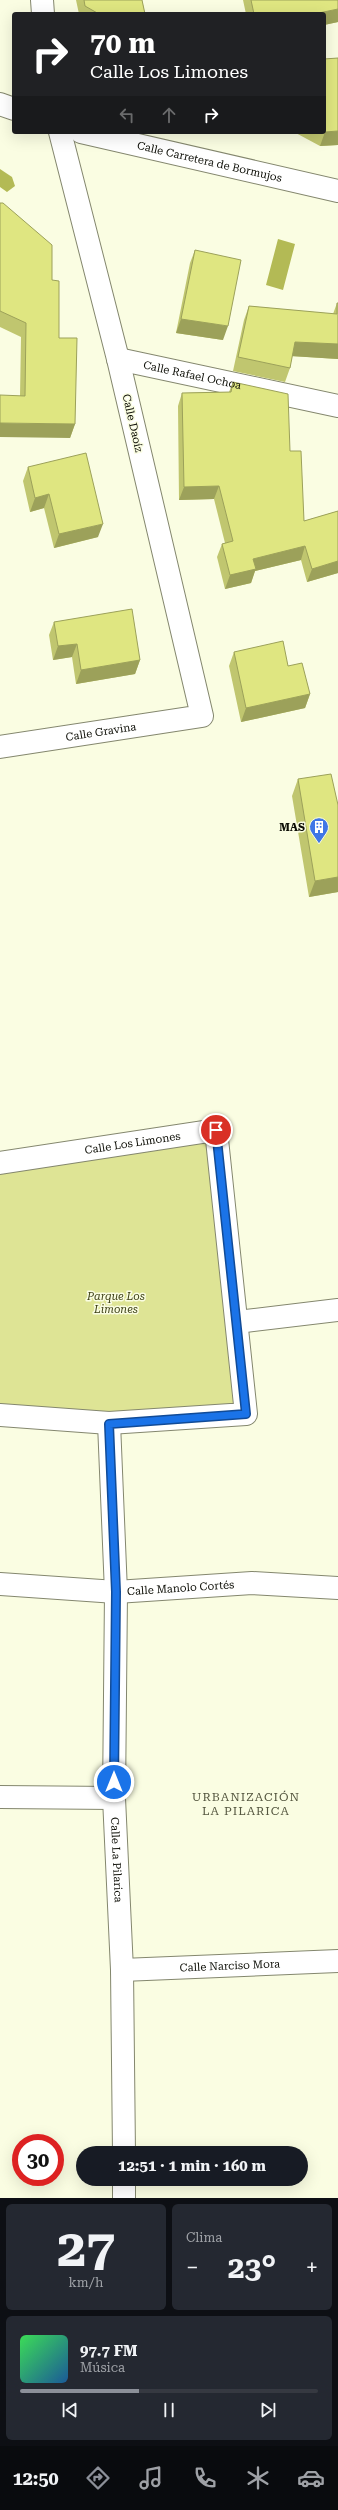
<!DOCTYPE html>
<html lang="es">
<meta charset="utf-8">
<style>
:root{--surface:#171b24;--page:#242831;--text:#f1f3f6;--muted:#9ea1a6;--line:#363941;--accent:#8c9099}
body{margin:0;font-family:"Roboto Serif",serif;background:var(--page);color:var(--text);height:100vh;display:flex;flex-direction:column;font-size:15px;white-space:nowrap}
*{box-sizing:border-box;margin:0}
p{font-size:13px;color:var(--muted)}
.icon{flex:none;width:22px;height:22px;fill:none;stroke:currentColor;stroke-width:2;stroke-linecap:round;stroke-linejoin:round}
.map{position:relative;height:2198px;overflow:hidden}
.side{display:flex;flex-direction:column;gap:6px;padding:6px;background:#0d0f14;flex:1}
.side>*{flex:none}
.hud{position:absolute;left:12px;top:12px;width:314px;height:122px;border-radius:4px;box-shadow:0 4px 16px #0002;background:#202124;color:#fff;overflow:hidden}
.speed{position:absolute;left:12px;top:2134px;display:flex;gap:8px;font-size:20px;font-weight:700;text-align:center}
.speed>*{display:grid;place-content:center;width:52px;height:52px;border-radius:50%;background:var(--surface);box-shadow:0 4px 16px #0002;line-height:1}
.speed .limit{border:6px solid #d22;background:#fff;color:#111}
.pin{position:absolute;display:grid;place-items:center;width:34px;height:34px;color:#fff;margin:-17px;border:2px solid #fff;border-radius:50%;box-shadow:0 1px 4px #0007}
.me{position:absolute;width:44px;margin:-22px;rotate:0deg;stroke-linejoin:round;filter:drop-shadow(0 0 3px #0008)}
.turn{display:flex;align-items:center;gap:14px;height:84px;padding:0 12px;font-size:18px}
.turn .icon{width:52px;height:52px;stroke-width:2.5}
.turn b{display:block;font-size:28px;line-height:34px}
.lanes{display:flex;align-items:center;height:38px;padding:0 12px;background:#0003;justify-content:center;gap:20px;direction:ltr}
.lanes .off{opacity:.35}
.big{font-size:30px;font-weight:700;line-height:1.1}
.side .widget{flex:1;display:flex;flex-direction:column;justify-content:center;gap:6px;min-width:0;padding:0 14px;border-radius:6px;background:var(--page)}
.side .dial{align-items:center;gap:0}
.dial b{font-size:52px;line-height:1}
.song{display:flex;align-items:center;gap:12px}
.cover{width:48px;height:48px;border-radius:6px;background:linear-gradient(135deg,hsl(130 70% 55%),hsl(210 70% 35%))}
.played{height:4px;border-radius:2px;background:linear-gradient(90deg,var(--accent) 40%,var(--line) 40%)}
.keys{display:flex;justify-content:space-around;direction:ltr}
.heat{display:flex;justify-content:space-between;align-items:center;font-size:22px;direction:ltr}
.side .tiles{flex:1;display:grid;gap:6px;grid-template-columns:1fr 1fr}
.widget:last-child{grid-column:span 2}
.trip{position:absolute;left:76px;top:2146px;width:232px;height:40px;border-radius:20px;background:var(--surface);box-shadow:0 4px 16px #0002;font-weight:700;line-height:40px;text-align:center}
.dock{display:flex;height:64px;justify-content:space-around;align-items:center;background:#090b0e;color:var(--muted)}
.dock .icon{width:28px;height:28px}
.dock .on{color:var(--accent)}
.dock b{font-size:18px;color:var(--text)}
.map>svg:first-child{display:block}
</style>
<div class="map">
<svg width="338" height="2198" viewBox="0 0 338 2198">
<rect width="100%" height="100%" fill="#fafde2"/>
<path fill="#dee495" d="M216,1130L246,1414L0,1415V1163Z"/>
<path fill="#b3ba55" d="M0,169L12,177L15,186L7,192L0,187Z
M278,239L295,244L283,290L266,285Z"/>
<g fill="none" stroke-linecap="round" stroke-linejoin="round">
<g stroke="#84876e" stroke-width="24">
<g id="street">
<path d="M42,0L43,14"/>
<path d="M0,104L14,109"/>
<path id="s1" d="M81,132L338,191"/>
<path id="s2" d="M118,359L338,406"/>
<path id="s3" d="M0,747L202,716L118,359L60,132"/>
<path id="s4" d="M0,1163L216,1130L246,1414L109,1423L0,1415"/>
<path d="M237,1322L338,1310"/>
<path id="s5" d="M109,1423L116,1592L114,1798L122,1970L124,2153"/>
<path id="s6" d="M0,1584L116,1592L252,1583L338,1588"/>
<path d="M0,1797L114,1798"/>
<path id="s7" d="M122,1970L338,1961"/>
<path d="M124,2179V2198"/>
</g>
</g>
<use href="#street" stroke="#fff" stroke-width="22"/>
</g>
<path fill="#c0c66f" d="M76,0H142L145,14H79Z
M243,0H338V22L324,25V14H246Z
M338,58V145L320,146L294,132H324V59Z
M0,203L52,280L59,338L75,424L70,438L20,396L21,337L0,327Z
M195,250L223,340L176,333L190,263Z
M337,303L338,359L292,356L290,368L285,382L233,371L244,320L249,306L333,314Z
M233,382L290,451L304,521L338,511V574V573L307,582L301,560L255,571L251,583L225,589L217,557L222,544L225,543L214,499L179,500L178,406L182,393L229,392Z
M28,467L98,537L54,548L44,508L30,512L23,481Z
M54,622L140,660L135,674L76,684L72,657L53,660L49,635Z
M234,652L288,666L310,694L305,708L241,722L229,666Z
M298,779L338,805V892L309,897L292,796Z"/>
<path fill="#9ca15a" d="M338,9V22L324,25V14H314Z
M338,131V145L320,146L325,132Z
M181,319L228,326L223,340L176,333Z
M295,342L338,344V359L290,356Z
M0,423L75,424L70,438L0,437Z
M219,486L214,499L179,500L184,487Z
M49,494L44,508L30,512L35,498Z
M103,524L98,537L54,548L59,534Z
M305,546L301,560L255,571L251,583L225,589L230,575L253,559Z
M338,561V573L307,582L312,569Z
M77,644L72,657L53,660L58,646Z
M140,660L135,674L76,684L81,670Z
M310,694L305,708L241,722L246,708Z
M338,877V892L309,897L315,881Z"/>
<path fill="#dfe681" stroke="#9ca15a" d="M84,0H142L145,14H99L85,6Z
M251,0H338V9L314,14H254Z
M338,58V131L325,132H324V59Z
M0,203H3L52,245V280L59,281V338H77L75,424L0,423V395L25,396L26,323L0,311Z
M195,250L241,260L228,326L181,319Z
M337,303H338V344L295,342L290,368L238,357L249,306L337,314Z
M233,382L288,394L290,451H301L304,521L338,511V561L312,569L305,546L253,559L256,569L230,575L222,544L233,541L219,486L184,487L182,393L231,392Z
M86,453L103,524L59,534L49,494L35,498L28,467Z
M132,609L140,660L81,670L77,644L58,646L54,622Z
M283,641L288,666L302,663L310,694L246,708L234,652Z
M331,774L338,805V877L315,881L298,779Z"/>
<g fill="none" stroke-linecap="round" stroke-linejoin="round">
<g stroke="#114b97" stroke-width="10">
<path id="route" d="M114,1782L116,1592L109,1424L246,1414L216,1130"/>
</g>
<use href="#route" stroke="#1a73e8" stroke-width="7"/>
</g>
<defs>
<g id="building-pin" transform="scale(1)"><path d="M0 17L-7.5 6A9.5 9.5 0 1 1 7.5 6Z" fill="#3f76e6" stroke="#fafde2"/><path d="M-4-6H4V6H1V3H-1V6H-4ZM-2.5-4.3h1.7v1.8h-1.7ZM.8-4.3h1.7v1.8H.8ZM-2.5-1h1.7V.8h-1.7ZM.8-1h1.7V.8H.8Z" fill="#fff"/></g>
</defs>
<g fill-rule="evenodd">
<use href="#building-pin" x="319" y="827"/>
</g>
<g text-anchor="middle" stroke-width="3" stroke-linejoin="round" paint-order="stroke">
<g font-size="11" fill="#0d0e06" stroke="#fafde2">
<text dy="4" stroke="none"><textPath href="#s1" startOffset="132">Calle Carretera de Bormujos</textPath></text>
<text dy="4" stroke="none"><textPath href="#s2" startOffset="76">Calle Rafael Ochoa</textPath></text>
<text transform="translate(133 423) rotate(77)" y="4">Calle Daoíz</text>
<text dy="4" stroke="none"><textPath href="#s3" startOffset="102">Calle Gravina</textPath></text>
<text dy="4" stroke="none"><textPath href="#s4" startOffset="134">Calle Los Limones</textPath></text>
<text dy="4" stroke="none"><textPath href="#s6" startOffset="181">Calle Manolo Cortés</textPath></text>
<text dy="4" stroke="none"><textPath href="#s5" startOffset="437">Calle La Pilarica</textPath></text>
<text dy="4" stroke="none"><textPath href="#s7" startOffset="108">Calle Narciso Mora</textPath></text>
</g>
<g font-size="11" font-weight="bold" fill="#0d0e06" stroke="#fafde2" text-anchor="end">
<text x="305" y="831">MAS</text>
</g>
<g font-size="11" font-style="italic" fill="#3d4016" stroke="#fafde2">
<text x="116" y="1300">Parque Los<tspan x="116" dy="13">Limones</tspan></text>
</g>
<g font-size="12" letter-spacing="1" fill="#555740" stroke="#fafde2">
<text x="246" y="1801">URBANIZACIÓN<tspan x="246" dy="14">LA PILARICA</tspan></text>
</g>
</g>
</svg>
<div class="speed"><div class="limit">30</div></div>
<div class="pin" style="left:216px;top:1130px;background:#d93025"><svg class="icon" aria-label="arrive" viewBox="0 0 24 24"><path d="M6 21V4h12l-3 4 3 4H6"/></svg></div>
<svg class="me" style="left:114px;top:1782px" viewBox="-20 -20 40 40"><circle r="17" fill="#1a73e8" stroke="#fff" stroke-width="3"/><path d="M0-11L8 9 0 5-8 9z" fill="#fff"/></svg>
<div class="trip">12:51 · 1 min · 160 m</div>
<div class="hud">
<div class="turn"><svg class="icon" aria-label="right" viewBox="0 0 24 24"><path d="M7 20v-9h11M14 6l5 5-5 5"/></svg><div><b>70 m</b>Calle Los Limones</div></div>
<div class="lanes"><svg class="icon off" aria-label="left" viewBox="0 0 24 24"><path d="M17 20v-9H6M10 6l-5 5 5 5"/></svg><svg class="icon off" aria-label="ahead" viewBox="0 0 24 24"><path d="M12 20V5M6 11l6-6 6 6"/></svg><svg class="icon" aria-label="right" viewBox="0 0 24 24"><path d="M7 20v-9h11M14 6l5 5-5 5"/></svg></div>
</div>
</div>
<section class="side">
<div class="tiles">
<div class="widget dial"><b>27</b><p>km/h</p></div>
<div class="widget"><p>Clima</p>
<div class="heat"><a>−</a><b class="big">23°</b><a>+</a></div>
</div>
<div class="widget">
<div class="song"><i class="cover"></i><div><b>97.7 FM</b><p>Música</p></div></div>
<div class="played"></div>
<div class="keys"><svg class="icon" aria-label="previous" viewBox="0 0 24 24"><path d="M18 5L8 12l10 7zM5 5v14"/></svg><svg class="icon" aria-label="pause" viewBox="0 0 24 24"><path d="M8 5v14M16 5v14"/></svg><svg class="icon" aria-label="next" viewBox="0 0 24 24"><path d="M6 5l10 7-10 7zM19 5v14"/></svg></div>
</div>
</div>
</section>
<nav class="dock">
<b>12:50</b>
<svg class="icon on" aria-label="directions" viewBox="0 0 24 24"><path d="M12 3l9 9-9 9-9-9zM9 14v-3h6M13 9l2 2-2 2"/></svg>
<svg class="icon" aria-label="music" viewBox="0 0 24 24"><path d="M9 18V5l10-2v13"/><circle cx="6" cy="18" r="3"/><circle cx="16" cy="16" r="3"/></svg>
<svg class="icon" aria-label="phone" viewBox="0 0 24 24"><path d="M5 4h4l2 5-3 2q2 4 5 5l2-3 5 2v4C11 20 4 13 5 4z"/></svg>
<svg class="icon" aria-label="climate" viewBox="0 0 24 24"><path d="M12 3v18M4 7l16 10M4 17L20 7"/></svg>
<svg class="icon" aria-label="car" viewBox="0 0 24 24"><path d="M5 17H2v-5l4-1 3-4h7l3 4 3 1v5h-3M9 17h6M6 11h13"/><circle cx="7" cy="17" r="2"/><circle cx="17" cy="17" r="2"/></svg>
</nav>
